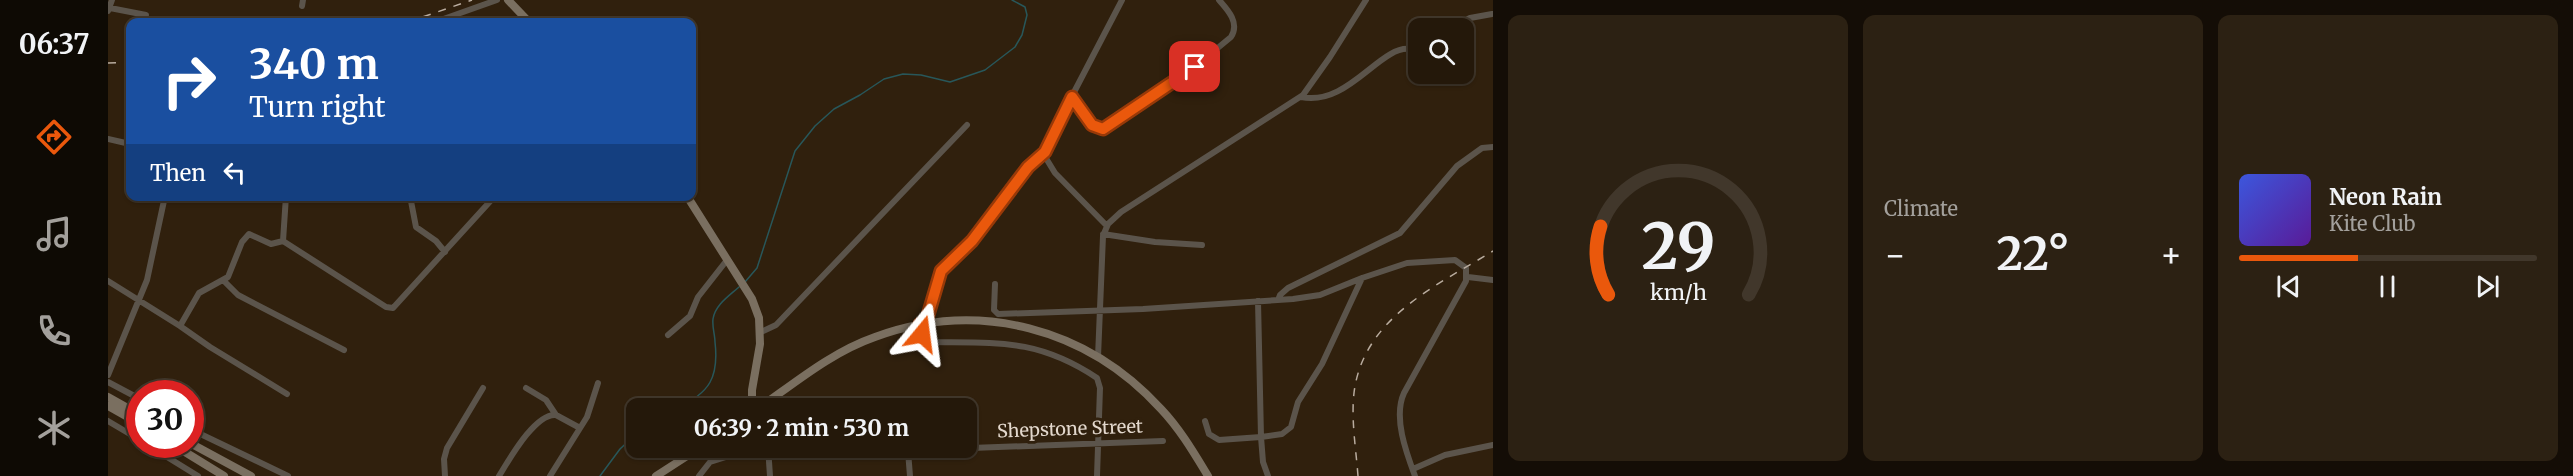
<!DOCTYPE html>
<meta charset="utf-8">
<style>
:root{--surface:#24180a;--page:#2c2113;--text:#f1f3f6;--muted:#a3a09c;--line:#41372b;--accent:#ea580c}
body{margin:0;font-family:Merriweather,serif;background:var(--page);color:var(--text);height:100vh;display:flex;flex-direction:column;font-size:22px;white-space:nowrap}
*{box-sizing:border-box;margin:0}
p{font-size:20px;color:var(--muted)}
.icon{flex:none;width:33px;height:33px;fill:none;stroke:currentColor;stroke-width:2;stroke-linecap:round;stroke-linejoin:round}
.map{position:relative;flex:1;overflow:hidden}
.details{display:flex;flex-direction:column;gap:15px;padding:15px;background:#140d06;width:1080px}
.details>*{flex:none}
.hud{position:absolute;left:18px;top:18px;width:570px;height:183px;border-radius:12px;box-shadow:0 2px 4px #0004,0 0 0 2px var(--line);background:#1a4fa0;color:#fff;overflow:hidden}
.buttons{position:absolute;left:1300px;top:18px;display:grid;gap:12px}
.buttons a{display:grid;place-items:center;width:66px;height:66px;border-radius:12px;background:var(--surface);box-shadow:0 2px 4px #0004,0 0 0 2px var(--line);font-size:30px}
.speed{position:absolute;left:18px;top:380px;display:flex;gap:12px;font-size:30px;font-weight:700;text-align:center}
.speed>*{display:grid;place-content:center;width:78px;height:78px;border-radius:50%;background:var(--surface);box-shadow:0 2px 4px #0004,0 0 0 2px var(--line);line-height:1}
.speed .limit{border:9px solid #d22;background:#fff;color:#111}
.pin{position:absolute;display:grid;place-items:center;width:51px;height:51px;color:#fff;margin:-26px;border-radius:12px;box-shadow:0 3px 9px #0006}
.me{position:absolute;width:66px;margin:-33px;rotate:16deg;stroke-linejoin:round;filter:drop-shadow(0 0 4px #0008)}
.turn{display:flex;align-items:center;gap:21px;height:126px;padding:0 24px;font-size:27px}
.turn .icon{width:78px;height:78px;stroke-width:2.5}
.turn b{display:block;font-size:42px;line-height:51px}
.then{display:flex;align-items:center;height:57px;padding:0 24px;background:#0003;gap:12px;font-size:22px}
.big{font-size:45px;font-weight:700;line-height:1.1}
.details .widget{flex:1;display:flex;flex-direction:column;justify-content:center;gap:9px;min-width:0;padding:0 21px;border-radius:12px;background:var(--page)}
.details .dial{align-items:center;gap:0}
.dial svg{height:156px;overflow:visible;fill:none;stroke:var(--line);stroke-width:7;stroke-linecap:round;text-anchor:middle}
.dial text{fill:var(--text);stroke:none}
.song{display:flex;align-items:center;gap:18px}
.cover{width:72px;height:72px;border-radius:9px;background:linear-gradient(135deg,hsl(230 70% 55%),hsl(270 70% 35%))}
.played{height:6px;border-radius:3px;background:linear-gradient(90deg,var(--accent) 40%,var(--line) 40%)}
.keys{display:flex;justify-content:space-around;direction:ltr}
.heat{display:flex;justify-content:space-between;align-items:center;font-size:33px;direction:ltr}
.details .tiles{flex:1;display:grid;gap:15px;grid-template-columns:repeat(3,1fr)}
.trip{position:absolute;left:518px;top:398px;width:351px;height:60px;border-radius:12px;background:var(--surface);box-shadow:0 2px 4px #0004,0 0 0 2px var(--line);font-weight:700;line-height:60px;text-align:center}
main{display:flex;flex:1;min-height:0}
.menu{display:flex;flex-direction:column;width:108px;justify-content:space-around;align-items:center;background:#0e0a04;color:var(--muted)}
.menu .icon{width:42px;height:42px}
.menu .active{color:var(--accent)}
.menu b{font-size:27px;color:var(--text)}
.map>svg:first-child{display:block}
</style>
<main>
<nav class="menu">
<b>06:37</b>
<svg class="icon active" aria-label="directions" viewBox="0 0 24 24"><path d="M12 3l9 9-9 9-9-9zM9 14v-3h6M13 9l2 2-2 2"/></svg>
<svg class="icon" aria-label="music" viewBox="0 0 24 24"><path d="M9 18V5l10-2v13"/><circle cx="6" cy="18" r="3"/><circle cx="16" cy="16" r="3"/></svg>
<svg class="icon" aria-label="phone" viewBox="0 0 24 24"><path d="M5 4h4l2 5-3 2q2 4 5 5l2-3 5 2v4C11 20 4 13 5 4z"/></svg>
<svg class="icon" aria-label="climate" viewBox="0 0 24 24"><path d="M12 3v18M4 7l16 10M4 17L20 7"/></svg>
</nav>
<div class="map">
<svg width="1385" height="476" viewBox="0 0 1385 476">
<rect width="100%" height="100%" fill="#30200d"/>
<g fill="none" stroke-linecap="round" stroke-linejoin="round">
<path stroke="#28575a" stroke-width="1.5" d="M637,282L649,268L687,151L707,126L726,109L752,95L776,79L795,74L813,75L842,82L877,70L907,47L914,35L919,15L917,7L904,0
M569,408C602,393 611,377 607,342C607,335 604,327 605,319C607,305 621,296 631,287
M492,476L512,449L528,434"/>
<path stroke="#5b544b" stroke-width="6" d="M194,6L195,0
M2,8L38,15
M0,11L4,0
M327,22L389,0
M1342,28L1362,18L1384,14
M1316,74L1319,78
M964,97L986,127L995,129L1006,123L1077,75L1123,37C1132,23 1120,10 1111,0
M1193,97C1240,107 1272,45 1302,49L1311,62
M0,139L22,144
M302,196L308,227L328,241L337,252
M999,226L947,173L936,155L939,144L1014,0
M995,234L1047,242L1094,245
M175,241L178,196
M1360,277L1385,280
M115,280L130,295L236,350
M0,281L72,326L91,293L120,277L134,242L141,234L163,244L175,241L278,307L285,308L387,196
M887,284L886,310L890,314L1035,309L1185,299L1212,295L1254,278L1299,263L1347,260L1358,268V281L1296,393C1285,417 1298,452 1307,476
M1170,300L1172,295L1180,288L1292,233L1349,166L1374,148L1385,147
M1150,301L1153,437L1155,462L1160,476
M818,323L828,282L836,265L864,241L919,167L937,152
M812,324L815,338L821,342C888,343 929,338 989,378L992,388L989,476
M72,326L102,347L179,394
M653,332L668,325L859,125
M560,335L582,316L590,297L619,260
M990,357L995,236L1000,224L1013,212L1195,95L1222,57L1258,0
M0,375L39,280L57,196
M0,382L32,399
M418,388L438,400L448,415
M0,421L32,440
M1097,421L1101,434L1111,440L1153,437L1174,434L1183,427L1190,402L1214,364L1254,278
M82,429L180,476
M38,444L90,476
M660,447L662,476
M800,451L802,476
M1305,469L1337,455L1385,445
M337,476L336,459L339,448L375,388
M391,476C401,460 427,413 448,415L472,428
M442,476L479,417L490,383
M591,476L602,462L618,457L1055,441"/>
<path stroke="#7a6f60" stroke-width="8" d="M400,0L421,22
M579,196L644,299L651,318L652,344L644,390V408
M0,397L32,415
M0,406L32,424
M651,408C688,382 724,352 767,337C871,299 979,328 1053,409C1072,429 1086,453 1100,476
M82,443L143,476
M64,444L116,476
M548,476L593,447"/>
<path stroke="#b9ac9f" stroke-width="1.5" stroke-dasharray="8 8" stroke-linecap="butt" d="M300,22L364,0
M0,63L22,62
M1250,476C1248,449 1243,420 1246,393C1255,318 1328,286 1385,251"/>
</g>
<g fill="none" stroke-linecap="round" stroke-linejoin="round">
<g stroke="#983908" stroke-width="15">
<path id="route" d="M814,334L812,324L818,322L833,271L864,241L920,167L937,152L964,97L984,125L995,129L1087,67"/>
</g>
<use href="#route" stroke="#ea580c" stroke-width="10"/>
</g>
<g text-anchor="middle" stroke-width="6" stroke-linejoin="round" paint-order="stroke">
<g font-size="18" fill="#e3d8cd" stroke="#30200d">
<text transform="translate(962 429) rotate(-2)" y="6">Shepstone Street</text>
</g>
</g>
</svg>
<div class="buttons">
<a><svg class="icon" aria-label="search" viewBox="0 0 24 24"><circle cx="10" cy="10" r="6"/><path d="M15 15l6 6"/></svg></a>
</div>
<div class="speed"><div class="limit">30</div></div>
<div class="pin" style="left:1087px;top:67px;background:#d93025"><svg class="icon" aria-label="arrive" viewBox="0 0 24 24"><path d="M6 21V4h12l-3 4 3 4H6"/></svg></div>
<svg class="me" style="left:814px;top:334px" viewBox="-20 -20 40 40"><path d="M0-17L14 15 0 8-14 15z" fill="#ea580c" stroke="#fff" stroke-width="4"/></svg>
<div class="trip">06:39 · 2 min · 530 m</div>
<div class="hud">
<div class="turn"><svg class="icon" aria-label="right" viewBox="0 0 24 24"><path d="M7 20v-9h11M14 6l5 5-5 5"/></svg><div><b>340 m</b>Turn right</div></div>
<div class="then">Then<svg class="icon" aria-label="left" viewBox="0 0 24 24"><path d="M17 20v-9H6M10 6l-5 5 5 5"/></svg></div>
</div>
</div>
<section class="details">
<div class="tiles">
<div class="widget dial"><svg viewBox="0 0 100 80">
<path d="M14 69A42 42 0 1 1 86 69"/>
<path d="M14 69A42 42 0 0 1 10 34" stroke="#ea580c"/>
<text x="50" y="56" font-size="32" font-weight="700">29</text>
<text x="50" y="72" font-size="11">km/h</text>
</svg></div>
<div class="widget"><p>Climate</p>
<div class="heat"><a>−</a><b class="big">22°</b><a>+</a></div>
</div>
<div class="widget">
<div class="song"><i class="cover"></i><div><b>Neon Rain</b><p>Kite Club</p></div></div>
<div class="played"></div>
<div class="keys"><svg class="icon" aria-label="previous" viewBox="0 0 24 24"><path d="M18 5L8 12l10 7zM5 5v14"/></svg><svg class="icon" aria-label="pause" viewBox="0 0 24 24"><path d="M8 5v14M16 5v14"/></svg><svg class="icon" aria-label="next" viewBox="0 0 24 24"><path d="M6 5l10 7-10 7zM19 5v14"/></svg></div>
</div>
</div>
</section>
</main>
